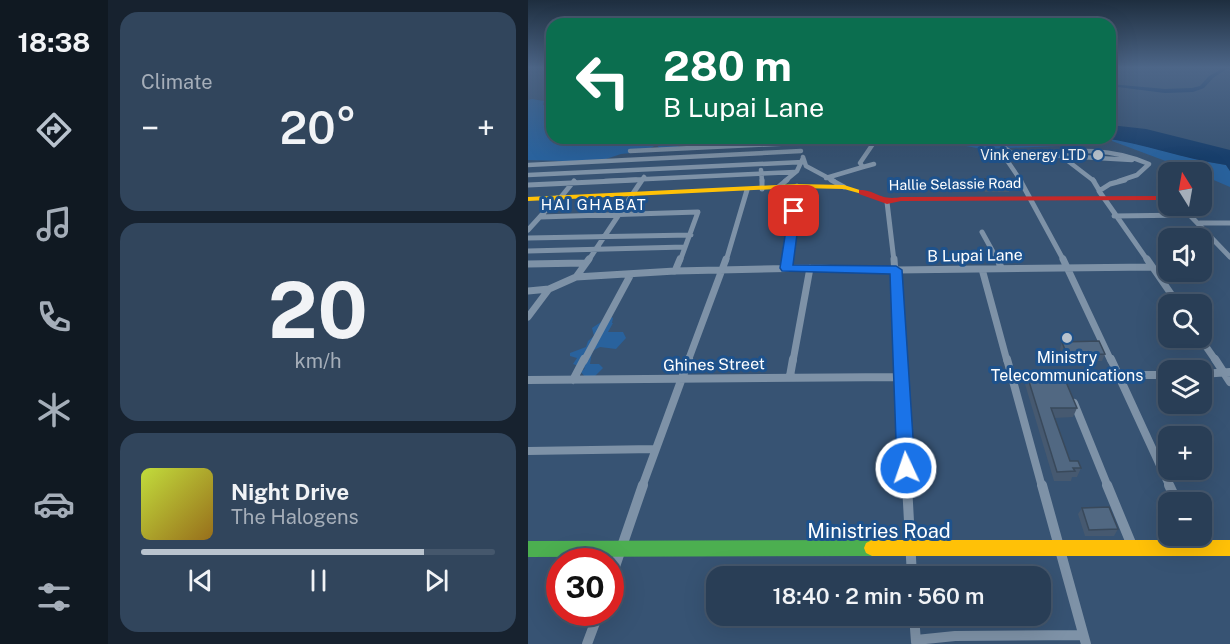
<!DOCTYPE html>
<meta charset="utf-8">
<style>
:root{--surface:#293e56;--page:#31455c;--text:#f1f3f6;--muted:#a5aeb9;--line:#45576c;--accent:#b9c3ce}
body{margin:0;font-family:"Public Sans",sans-serif;background:var(--page);color:var(--text);height:100vh;display:flex;flex-direction:column;font-size:22px;white-space:nowrap}
*{box-sizing:border-box;margin:0}
p{font-size:20px;color:var(--muted)}
.icon{flex:none;width:33px;height:33px;fill:none;stroke:currentColor;stroke-width:2;stroke-linecap:round;stroke-linejoin:round}
.map{position:relative;flex:1;overflow:hidden}
.panel{display:flex;flex-direction:column;gap:12px;padding:12px;background:#17222f;width:420px}
.panel>*{flex:none}
.top-card{position:absolute;left:18px;top:18px;width:570px;height:126px;border-radius:18px;box-shadow:0 6px 24px #0002,0 0 0 2px var(--line);background:#0b6e4f;color:#fff;overflow:hidden}
.needle{width:39px;rotate:349deg}
.controls{position:absolute;left:630px;top:162px;display:grid;gap:12px}
.controls a{display:grid;place-items:center;width:54px;height:54px;border-radius:12px;background:var(--surface);box-shadow:0 6px 24px #0002,0 0 0 2px var(--line);font-size:30px}
.speed{position:absolute;left:18px;top:548px;display:flex;gap:12px;font-size:30px;font-weight:700;text-align:center}
.speed>*{display:grid;place-content:center;width:78px;height:78px;border-radius:50%;background:var(--surface);box-shadow:0 6px 24px #0002,0 0 0 2px var(--line);line-height:1}
.speed .limit{border:9px solid #d22;background:#fff;color:#111}
.pin{position:absolute;display:grid;place-items:center;width:51px;height:51px;color:#fff;margin:-26px;border-radius:12px;box-shadow:0 3px 9px #0006}
.me{position:absolute;width:66px;margin:-33px;rotate:357deg;stroke-linejoin:round;filter:drop-shadow(0 0 4px #0008)}
.turn{display:flex;align-items:center;gap:21px;height:126px;padding:0 18px;font-size:27px}
.turn .icon{width:78px;height:78px;stroke-width:2.5}
.turn b{display:block;font-size:42px;line-height:51px}
.big{font-size:45px;font-weight:600;line-height:1.1}
.panel .tile{flex:1;display:flex;flex-direction:column;justify-content:center;gap:9px;min-width:0;padding:0 21px;border-radius:18px;background:var(--page)}
.panel .dial{align-items:center;gap:0}
.dial b{font-size:78px;line-height:1}
.song{display:flex;align-items:center;gap:18px}
.cover{width:72px;height:72px;border-radius:9px;background:linear-gradient(135deg,hsl(70 70% 55%),hsl(40 70% 35%))}
.played{height:6px;border-radius:3px;background:linear-gradient(90deg,var(--accent) 80%,var(--line) 80%)}
.keys{display:flex;justify-content:space-around;direction:ltr}
.heat{display:flex;justify-content:space-between;align-items:center;font-size:33px;direction:ltr}
.trip{position:absolute;left:178px;top:566px;width:345px;height:60px;border-radius:18px;background:var(--surface);box-shadow:0 6px 24px #0002,0 0 0 2px var(--line);font-weight:600;line-height:60px;text-align:center}
main{display:flex;flex:1;min-height:0}
.tabs{display:flex;flex-direction:column;width:108px;justify-content:space-around;align-items:center;background:#101922;color:var(--muted)}
.tabs .icon{width:42px;height:42px}
.tabs .on{color:var(--accent)}
.tabs b{font-size:27px;color:var(--text)}
.map>svg:first-child{display:block}
</style>
<main>
<nav class="tabs">
<b>18:38</b>
<svg class="icon on" aria-label="directions" viewBox="0 0 24 24"><path d="M12 3l9 9-9 9-9-9zM9 14v-3h6M13 9l2 2-2 2"/></svg>
<svg class="icon" aria-label="music" viewBox="0 0 24 24"><path d="M9 18V5l10-2v13"/><circle cx="6" cy="18" r="3"/><circle cx="16" cy="16" r="3"/></svg>
<svg class="icon" aria-label="phone" viewBox="0 0 24 24"><path d="M5 4h4l2 5-3 2q2 4 5 5l2-3 5 2v4C11 20 4 13 5 4z"/></svg>
<svg class="icon" aria-label="climate" viewBox="0 0 24 24"><path d="M12 3v18M4 7l16 10M4 17L20 7"/></svg>
<svg class="icon" aria-label="car" viewBox="0 0 24 24"><path d="M5 17H2v-5l4-1 3-4h7l3 4 3 1v5h-3M9 17h6M6 11h13"/><circle cx="7" cy="17" r="2"/><circle cx="17" cy="17" r="2"/></svg>
<svg class="icon" aria-label="filters" viewBox="0 0 24 24"><path d="M4 7h16M4 17h16"/><circle cx="9" cy="7" r="2"/><circle cx="15" cy="17" r="2"/></svg>
</nav>
<section class="panel">
<div class="tile"><p>Climate</p>
<div class="heat"><a>−</a><b class="big">20°</b><a>+</a></div>
</div>
<div class="tile dial"><b>20</b><p>km/h</p></div>
<div class="tile">
<div class="song"><i class="cover"></i><div><b>Night Drive</b><p>The Halogens</p></div></div>
<div class="played"></div>
<div class="keys"><svg class="icon" aria-label="previous" viewBox="0 0 24 24"><path d="M18 5L8 12l10 7zM5 5v14"/></svg><svg class="icon" aria-label="pause" viewBox="0 0 24 24"><path d="M8 5v14M16 5v14"/></svg><svg class="icon" aria-label="next" viewBox="0 0 24 24"><path d="M6 5l10 7-10 7zM19 5v14"/></svg></div>
</div>
</section>
<div class="map">
<svg width="702" height="644" viewBox="0 0 702 644">
<rect width="100%" height="100%" fill="#375373"/>
<path fill="#29629d" d="M4,99L16,101L15,105L24,108V138H159L150,147L131,148L129,145L113,152L93,154L69,162L0,160V100Z
M395,138H547L555,145L454,149Z
M576,138C618,143 657,159 698,165L702,171V187L674,175V172H667Z
M82,316L85,318L84,323H85L80,332H95L98,338L88,349L72,347L64,351L62,364H71L75,368L66,377H57L53,372L57,368L45,364L49,358L42,356V353L58,347L60,341L66,336L64,328Z"/>
<path fill="#173e6b" d="M582,125L618,129L702,150V171L698,165C655,159 616,143 573,138H582Z"/>
<g fill="none" stroke-linecap="round" stroke-linejoin="round">
<path fill="#173e6b" fill-rule="evenodd" d="M697,67H702L685,78L676,88L665,92L637,93L582,86V84L637,89L664,88L672,86L681,76Z"/>
<path stroke="#7e92a7" stroke-width="4.5" d="M158,140L212,138
M477,148L476,156L493,181
M477,148L484,153L604,160
M102,151L268,143L284,138
M509,155C548,149 584,148 621,164L609,175L591,181
M275,157L278,166L306,181
M536,158L566,181
M346,164L335,167L332,163L349,138
M0,165L273,151
M233,170L234,181
M0,175L275,162
M298,178L335,167
M77,181L267,172
M113,181L116,177
M257,181L269,171L275,158"/>
<path stroke="#7e92a7" stroke-width="5" d="M234,180V189
M303,180L316,187
M492,180L536,261
M565,180L571,190
M597,180L582,184L571,191L620,261
M0,185L108,180
M249,188L259,180
M33,197L46,181
M359,202L366,261
M653,206L702,257
M586,216L662,215
M12,217L170,212L152,261
M672,223H702
M0,230L29,198
M454,232L470,261
M0,238L163,235
M0,251L157,247
M60,261L114,180
M198,261L219,190
M259,261L269,186"/>
<path stroke="#7e92a7" stroke-width="7" d="M366,259L373,361
M470,259L473,268
M535,259L583,361
M619,259L650,304
M0,264L57,263
M258,268L259,259
M454,269L479,361
M147,271L152,259
M48,277L61,259
M0,291L21,289L48,277L147,271L282,268L368,270L624,267
M0,317L21,289
M672,338L688,361
M56,361L103,274
M160,361L198,259
M265,361L282,268"/>
<path stroke="#7e92a7" stroke-width="8" d="M372,359L379,487
M479,359L514,487
M583,359L642,487
M687,359L702,382
M674,374L702,372
M482,375H506
M526,375H640
M262,376L265,359
M0,380L373,377
M45,380L56,359
M546,403L580,487
M0,451L127,449
M114,487L161,359"/>
<path stroke="#7e92a7" stroke-width="10" d="M379,485L384,576
M514,485L558,644
M579,485L605,548
M641,485L649,502
M82,581L115,485
M386,615L388,642
M388,640L427,636L555,635
M59,644L71,612"/>
<path fill="#4caf50" fill-rule="evenodd" d="M344,540L350,543L352,548L350,553L344,556L0,557V541Z"/>
<path fill="#ffc107" fill-rule="evenodd" d="M269,184L316,185L338,192L334,194L316,189L269,188L0,201V197Z
M344,540H702V556H344L338,553L336,548L338,543Z"/>
<path fill="#c62828" fill-rule="evenodd" d="M331,190C349,190 351,201 373,197L640,196V200L373,201L359,204L331,194Z"/>
</g>
<path fill="#465970" d="M457,179L483,184L481,192H457L456,187Z
M534,342L577,354L574,361L537,362L532,349Z
M499,375L549,408L545,417L526,418L542,461L553,468L549,477H544L543,481H526L497,384Z
M554,508L590,529L586,536H557L550,514Z"/>
<path fill="#516882" stroke="#39495b" stroke-width="1.5" d="M457,179H480L483,184H459Z
M571,341L577,354L539,355L534,342Z
M499,375H535L549,408H523L542,461H550L553,468H545L547,471L529,472Z
M581,507L590,529L561,530L554,508Z"/>
<linearGradient id="sky" x2="0" y2="1"><stop stop-color="#1e2e3f"/><stop offset="0.43" stop-color="#4d6688"/><stop offset="1" stop-color="#4d6688" stop-opacity="0"/></linearGradient>
<rect width="702" height="157" fill="url(#sky)"/>
<path fill="#1a73e8" stroke="#114b97" stroke-width="1.5" d="M266,208L272,211L265,265L368,266L374,270L387,468L385,474L378,476L372,474L369,468L362,274L254,271L252,268L261,211Z"/>
<g fill="#b9c3ce" stroke="#1e528c" stroke-width="2">
<circle cx="570" cy="155" r="6"/>
<circle cx="539" cy="338" r="6"/>
</g>
<g text-anchor="middle" stroke-width="6" stroke-linejoin="round" paint-order="stroke">
<g font-size="14" fill="#fff" stroke="#1e528c" text-anchor="end">
<text x="558" y="160">Vink energy LTD</text>
</g>
<g font-size="14" fill="#fff" stroke="#1e528c">
<text transform="translate(427 184) rotate(-1)" y="5">Hallie Selassie Road</text>
</g>
<g font-size="15" letter-spacing="1.5" fill="#fff" stroke="#1e528c">
<text x="66" y="210">HAI GHABAT</text>
</g>
<g font-size="16" fill="#fff" stroke="#1e528c">
<text transform="translate(447 255) rotate(-1)" y="6">B Lupai Lane</text>
<text transform="translate(186 364) rotate(-1)" y="6">Ghines Street</text>
</g>
<g font-size="16" fill="#fff" stroke="#1e528c">
<text x="539" y="363">Ministry<tspan x="539" dy="18">Telecommunications</tspan></text>
</g>
<g font-size="20" fill="#fff" stroke="#1e528c">
<text x="351" y="538">Ministries Road</text>
</g>
</g>
</svg>
<div class="controls">
<a><svg class="needle" viewBox="-14 -14 28 28"><path d="M0-13l5 13h-10z" fill="#e53935"/><path d="M0 13l5-13h-10z" fill="#a5aeb9"/></svg></a>
<a><svg class="icon" aria-label="sound" viewBox="0 0 24 24"><path d="M4 9h4l5-4v14l-5-4H4zM17 9q2 3 0 6"/></svg></a>
<a><svg class="icon" aria-label="search" viewBox="0 0 24 24"><circle cx="10" cy="10" r="6"/><path d="M15 15l6 6"/></svg></a>
<a><svg class="icon" aria-label="layers" viewBox="0 0 24 24"><path d="M12 4l9 5-9 5-9-5zM3 14l9 5 9-5"/></svg></a>
<a>+</a>
<a>−</a>
</div>
<div class="speed"><div class="limit">30</div></div>
<div class="pin" style="left:266px;top:211px;background:#d93025"><svg class="icon" aria-label="arrive" viewBox="0 0 24 24"><path d="M6 21V4h12l-3 4 3 4H6"/></svg></div>
<svg class="me" style="left:378px;top:468px" viewBox="-20 -20 40 40"><circle r="17" fill="#1a73e8" stroke="#fff" stroke-width="3"/><path d="M0-11L8 9 0 5-8 9z" fill="#fff"/></svg>
<div class="trip">18:40 · 2 min · 560 m</div>
<div class="top-card">
<div class="turn"><svg class="icon" aria-label="left" viewBox="0 0 24 24"><path d="M17 20v-9H6M10 6l-5 5 5 5"/></svg><div><b>280 m</b>B Lupai Lane</div></div>
</div>
</div>
</main>
